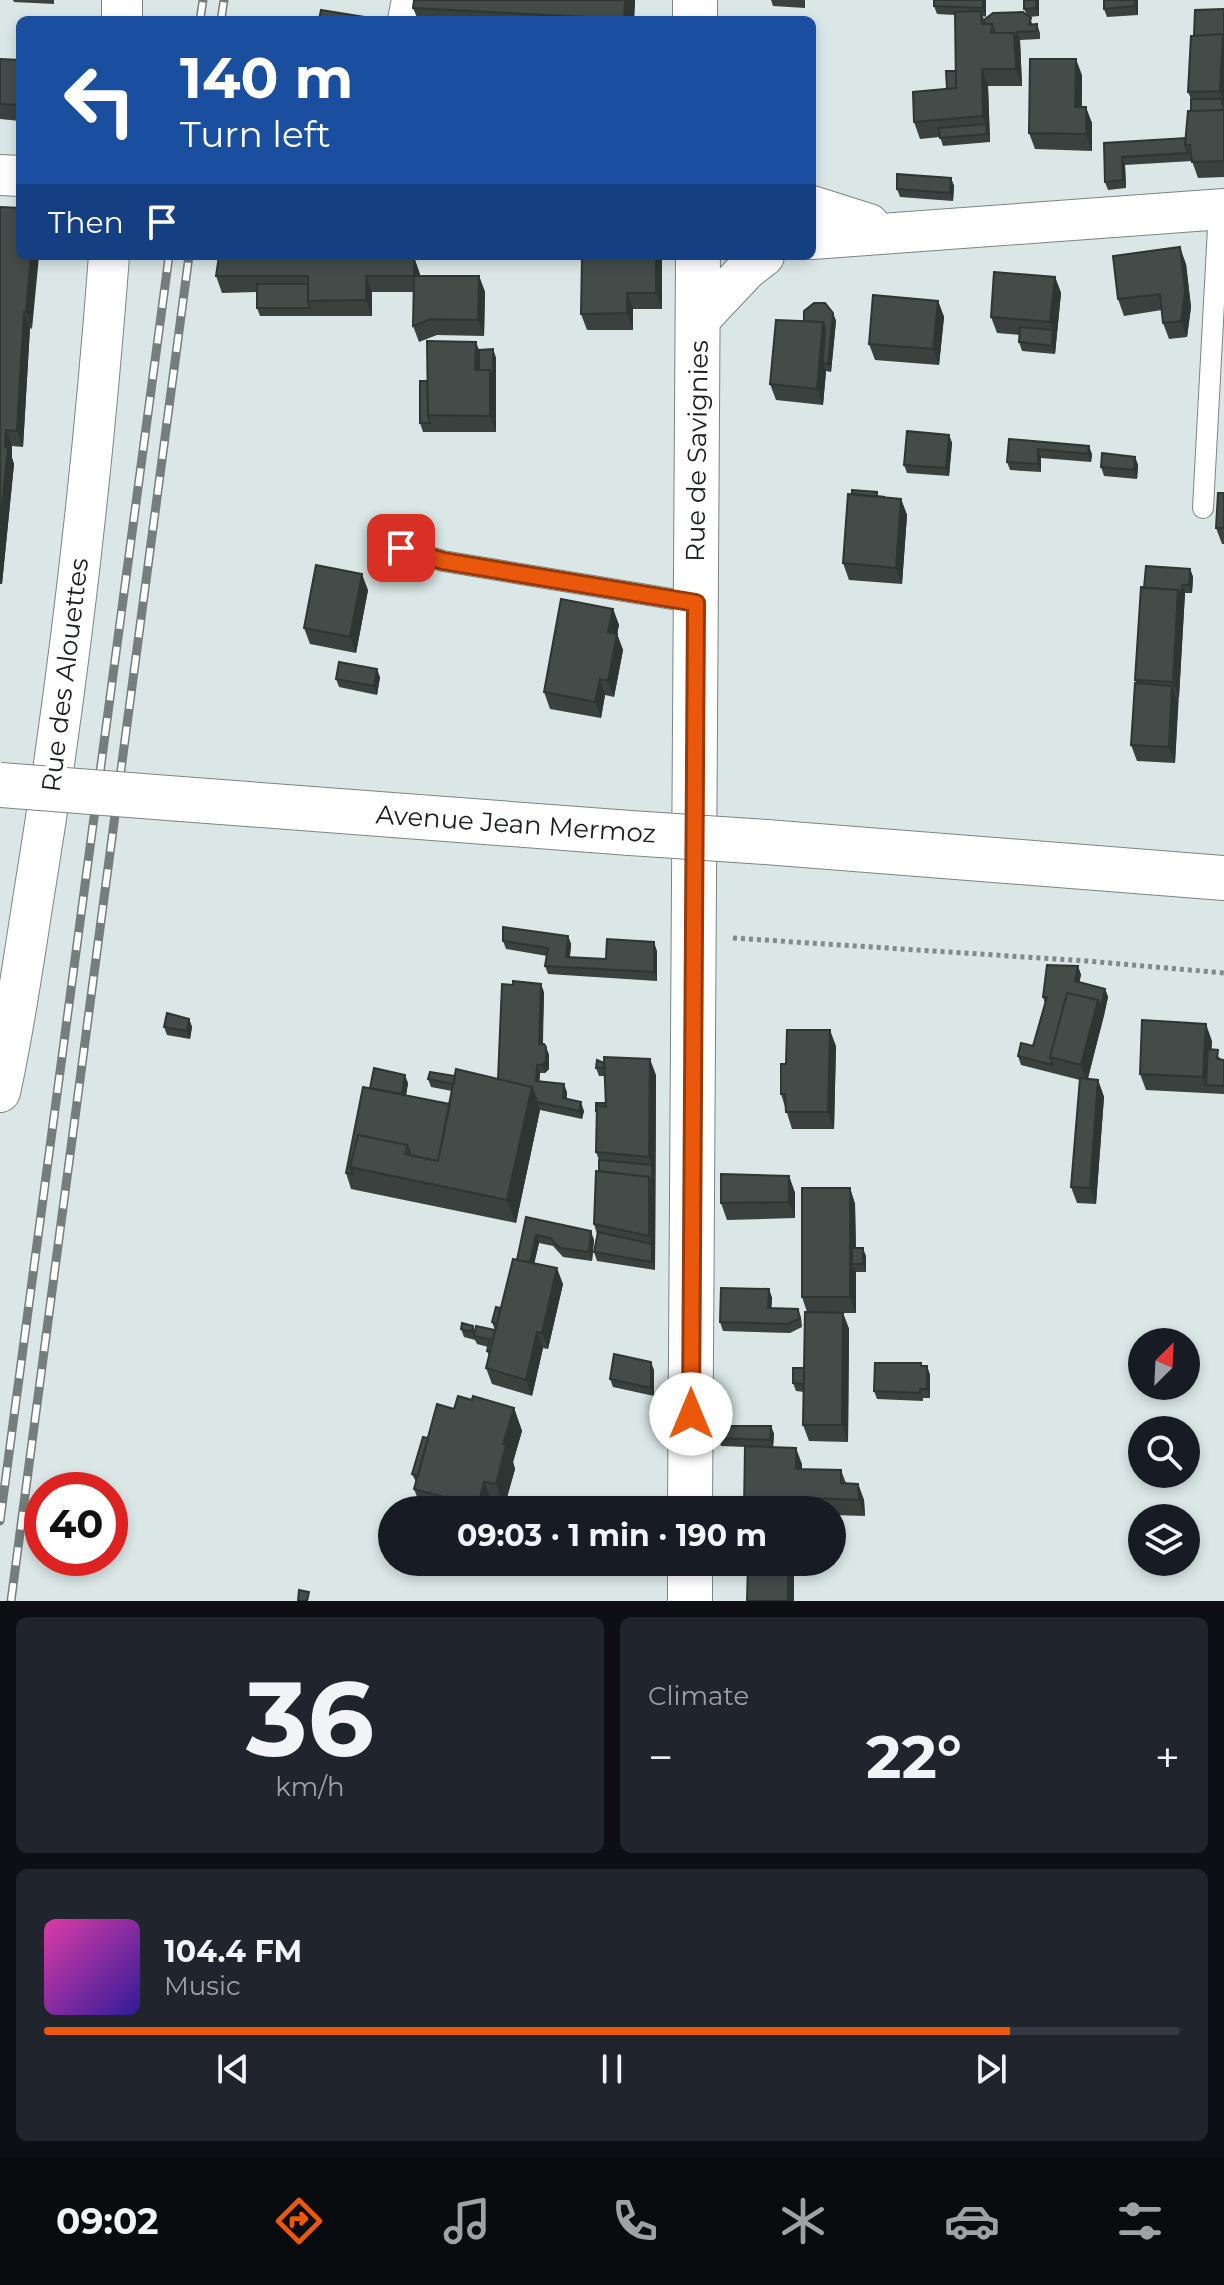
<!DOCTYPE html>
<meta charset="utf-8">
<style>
:root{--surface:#171b24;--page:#20242c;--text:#f1f3f6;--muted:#9ea1a6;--line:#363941;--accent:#ea580c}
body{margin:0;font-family:Montserrat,sans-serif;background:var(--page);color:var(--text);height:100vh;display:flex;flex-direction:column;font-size:30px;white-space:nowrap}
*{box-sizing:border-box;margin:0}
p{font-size:26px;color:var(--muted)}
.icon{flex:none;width:44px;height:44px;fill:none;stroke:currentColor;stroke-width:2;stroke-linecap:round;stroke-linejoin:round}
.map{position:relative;height:1601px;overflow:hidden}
.side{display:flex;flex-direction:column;gap:16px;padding:16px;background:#0d0f14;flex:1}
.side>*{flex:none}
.banner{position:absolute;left:16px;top:16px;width:800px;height:244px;border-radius:12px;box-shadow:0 4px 12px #0003;background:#1a4fa0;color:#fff;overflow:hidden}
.needle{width:52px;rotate:24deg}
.tools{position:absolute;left:1128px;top:1328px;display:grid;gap:16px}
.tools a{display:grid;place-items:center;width:72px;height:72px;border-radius:50%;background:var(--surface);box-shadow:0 4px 12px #0003;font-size:40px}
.speed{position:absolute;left:24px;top:1472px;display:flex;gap:16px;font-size:40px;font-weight:700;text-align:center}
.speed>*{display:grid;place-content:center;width:104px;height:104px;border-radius:50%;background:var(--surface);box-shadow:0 4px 12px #0003;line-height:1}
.speed .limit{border:12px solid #d22;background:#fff;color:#111}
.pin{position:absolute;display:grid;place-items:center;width:68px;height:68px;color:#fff;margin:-34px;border-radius:16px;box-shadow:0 4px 12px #0006}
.me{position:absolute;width:88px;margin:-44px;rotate:0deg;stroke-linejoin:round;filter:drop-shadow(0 0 6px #0008)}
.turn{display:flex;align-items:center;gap:28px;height:168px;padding:0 32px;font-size:36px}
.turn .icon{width:104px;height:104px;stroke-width:2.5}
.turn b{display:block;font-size:56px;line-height:68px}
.then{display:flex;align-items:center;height:76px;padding:0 32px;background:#0003;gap:16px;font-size:30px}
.big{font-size:60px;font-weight:700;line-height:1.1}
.side .card{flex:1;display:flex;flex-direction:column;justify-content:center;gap:12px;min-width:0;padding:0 28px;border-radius:12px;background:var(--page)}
.side .dial{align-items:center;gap:0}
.dial b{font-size:104px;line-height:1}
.song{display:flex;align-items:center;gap:24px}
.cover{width:96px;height:96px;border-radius:12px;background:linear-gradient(135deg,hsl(320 70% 55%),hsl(250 70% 35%))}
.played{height:8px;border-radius:4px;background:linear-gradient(90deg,var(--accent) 85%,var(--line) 85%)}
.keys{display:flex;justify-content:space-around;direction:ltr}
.heat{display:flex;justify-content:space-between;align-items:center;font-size:44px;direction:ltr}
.side .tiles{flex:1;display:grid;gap:16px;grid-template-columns:1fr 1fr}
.card:last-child{grid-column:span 2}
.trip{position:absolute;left:378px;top:1496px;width:468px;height:80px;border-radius:40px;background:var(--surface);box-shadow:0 4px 12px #0003;font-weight:700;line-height:80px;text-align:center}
.menu{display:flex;height:128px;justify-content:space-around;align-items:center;background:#090b0e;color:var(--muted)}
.menu .icon{width:56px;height:56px}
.menu .active{color:var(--accent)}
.menu b{font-size:36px;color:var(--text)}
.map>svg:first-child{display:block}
</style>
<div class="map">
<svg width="1224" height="1601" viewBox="0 0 1224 1601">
<rect width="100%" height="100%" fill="#dae7e6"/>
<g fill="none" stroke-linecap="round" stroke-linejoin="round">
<g stroke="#7a8684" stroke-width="22">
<path id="service" d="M1203,508L1219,209
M401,548L443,561L696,603"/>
</g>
<g stroke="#7a8684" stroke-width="42">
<path id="minor" d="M122,20V0
M408,20L412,0
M0,175L20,176
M812,206L869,224
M812,239L1224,209
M698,321L747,269L764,256
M0,1092C15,1025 24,956 35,888C69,679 93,468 109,256"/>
</g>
<g stroke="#7a8684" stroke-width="46">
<path id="tertiary" d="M695,20V0
M690,1510L698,256
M690,1601V1562"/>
</g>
<g stroke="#7a8684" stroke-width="46">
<path id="secondary" d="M181,799L630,833
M766,842L1224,878"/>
</g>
<path stroke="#818a89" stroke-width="5" stroke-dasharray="4 4" stroke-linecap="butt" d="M733,938L1087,961L1224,973"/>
<use href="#service" stroke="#fff" stroke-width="20"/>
<use href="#minor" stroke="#fff" stroke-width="40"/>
<use href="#tertiary" stroke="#fff" stroke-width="44"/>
<use href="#secondary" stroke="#fff" stroke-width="44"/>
<g stroke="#757e7d" stroke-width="9">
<path id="rail" d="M200,20L203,0
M221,20L224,0
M0,1521L169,256
M11,1601L189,256"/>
</g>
<use href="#rail" stroke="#fff" stroke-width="6" stroke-dasharray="18" stroke-linecap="butt"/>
<g stroke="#7a8684" stroke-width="46" stroke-linecap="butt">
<path id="secondary-bridge" d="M0,785L181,799
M630,833L766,842"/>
</g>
<use href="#secondary-bridge" stroke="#fff" stroke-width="44"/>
</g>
<path fill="#3a413f" d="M13,0H54V4L14,2Z
M414,0H635L634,20H418L413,8Z
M771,0H805V8L773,6Z
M934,0H986V17L983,16L984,20L1027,15L1024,9V0H1039V16L1029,17L1033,25L1037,24L1040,33V39L1020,40L1022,86H988L990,142L943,146L940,137L920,139L914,122L947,89L956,71L955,15L937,14L934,6Z
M1138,0V15L1107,17L1104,9Z
M1224,9V177L1198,178L1192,161L1125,165L1126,188L1108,190L1105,182L1104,143L1186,138L1191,111V99L1188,92L1194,36Z
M0,59L20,60V121L0,119Z
M1082,75V107L1092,123V151L1035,149L1029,133Z
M951,178L954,186L953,201L900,197L897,189Z
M0,207L32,329L30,328L23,447L12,446V458L14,464L2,584H0Z
M582,256H662V309H633V330H587L581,314Z
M414,257L420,276H479L485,292L484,336L437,335L419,342L413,326V292H372V316H260L257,308V292L222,293L216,276L372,258Z
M1186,264L1191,307L1187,337L1169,339L1163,323L1162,310L1124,316L1118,299Z
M1055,277L1061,293L1055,354L1022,351L1019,342L1020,335L997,333L991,317Z
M938,301L944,317L939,365L875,360L869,344Z
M833,313L836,321L831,372L826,371L823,405L776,400L770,384L804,321Z
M493,349L496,358V432H423L420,423L427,381L479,350Z
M949,435L952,443L949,476L907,473L904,465Z
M1009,439L1092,454L1091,462L1041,458V472L1010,470L1007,462Z
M1135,457L1138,465L1137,479L1104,476L1101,467Z
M1224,493V544H1222L1216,528Z
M878,496L901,499L907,515L902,584L849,580L843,563Z
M1190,569L1193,577L1192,593H1185L1175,763L1137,761L1131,745L1136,683L1135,680L1144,588Z
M368,590L356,653L310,644L304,628Z
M613,609L619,625L617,634L623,650L614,697L605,695L601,718L550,709L544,692Z
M380,677L377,695L339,687L336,679Z
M568,936L571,944L570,957L606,959L657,951V981L548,974L545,966L547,956L506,949L503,941Z
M1078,966L1081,975L1079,982L1105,989L1108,997L1088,1079L1098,1080L1104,1097L1096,1204L1077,1203L1071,1187L1080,1080L1021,1065L1018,1056L1033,1046L1045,1004L1043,997Z
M544,992L543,1044L546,1047L549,1055V1069L545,1073H540L539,1081L567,1092V1099L584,1111L582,1119L540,1110L516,1223L351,1189L346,1173L370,1088L408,1083L406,1095L450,1104L452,1091L431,1087L428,1079L455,1076L498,1079Z
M189,1019L192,1027L190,1039L167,1035L164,1027Z
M1212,1041L1211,1049L1221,1059L1224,1060V1094L1146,1090L1140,1074Z
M836,1046L834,1129H792L781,1094L786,1064Z
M604,1063L656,1075L655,1270L597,1261L594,1252L597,1234L594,1224L599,1171V1160L596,1152L597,1114L606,1103L605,1076H599L596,1068Z
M789,1176L795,1193V1218L727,1220L721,1203Z
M850,1188L855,1204L856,1248L866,1256V1272H856V1313H843L849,1329L848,1442L809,1441L803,1425L804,1392L796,1391L793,1383L804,1368L807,1312L802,1297Z
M526,1217L594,1240L592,1261L563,1257L553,1246L539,1243L534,1263L563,1284L548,1349L543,1348L532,1396L492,1384L486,1368L489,1356L487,1351L488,1347L477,1344L475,1340L464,1337L461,1329L473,1326L475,1331L495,1330L492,1322L500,1308L517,1260Z
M769,1289L772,1298L771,1308L798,1309L801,1317L802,1327L790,1333L723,1331L720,1322Z
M921,1363L922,1366H927L930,1375V1398H923V1401L877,1399L874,1391Z
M654,1370V1396L613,1387L610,1379Z
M514,1408L522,1431L513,1462L515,1469L504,1508L493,1505L492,1510H422L414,1489L416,1482L412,1474L428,1438L454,1409Z
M771,1426L774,1434L773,1447L802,1464V1469L841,1470L846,1483L858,1484L864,1500L865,1516L832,1515V1510H744L745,1447L721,1446L718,1438Z"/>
<path fill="#2f3533" d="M625,0H635L634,20H625Z
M983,0H986V17L983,8Z
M1036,0H1039V16L1036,8Z
M1135,0H1138V15L1135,6Z
M1017,32L1020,40L1022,86L1016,69L1014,33Z
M1223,34L1224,35V103L1220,91Z
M1076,59L1082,75L1081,123L1075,107Z
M982,69L988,86L990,142L983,116Z
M1086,107L1092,123V151L1086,134Z
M1122,157L1125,165L1126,188L1123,180Z
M951,178L954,186L953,201L950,193Z
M1180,247L1186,264L1191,307L1187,337L1181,321Z
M31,256H39L32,329L26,312Z
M656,256H662V309L656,293Z
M414,257L420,274V292L414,276Z
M366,276L372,292V316L366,300Z
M479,276L485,292L484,336L478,320Z
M1055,277L1061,293L1055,354L1052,346L1053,330L1050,322Z
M627,293L633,309V330L627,313Z
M938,301L944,317L939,365L933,349Z
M24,312L30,328L23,447L17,431Z
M833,313L836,321L831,372L828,364Z
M823,322L828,338L823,363L826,371L823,405L817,389Z
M476,342L482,358L478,377L475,370Z
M493,349L496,358V432L490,416V370Z
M6,430L12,446V458L14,464L2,584L0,579V526Z
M949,435L952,443L949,476L946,468Z
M1089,446L1092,454L1091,462L1088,454Z
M1038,449L1041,458V472L1038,464Z
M1135,457L1138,465L1137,479L1134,470Z
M901,499L907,515L902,584L896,568Z
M1190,569L1193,577L1192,593L1189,585Z
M362,574L368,590L356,653L350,637Z
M1182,585L1185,593L1179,698L1173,682L1178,590Z
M613,609L619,625L614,649L608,632Z
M617,634L623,650L614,697L608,681Z
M377,669L380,677L377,695L374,686Z
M600,679L605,695L601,718L595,702Z
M1172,686L1178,702L1175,763L1169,747Z
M568,936L571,944L569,965L566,957Z
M654,942L657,951V981L654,972Z
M1078,966L1081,975L1078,989L1075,981Z
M541,984L544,992L542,1053L539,1044Z
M1105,989L1108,997L1104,1016L1101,1008Z
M1098,1000L1104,1016L1087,1081L1081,1065Z
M189,1019L192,1027L190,1039L187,1031Z
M1206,1024L1212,1041L1210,1085H1206L1203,1077Z
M830,1030L836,1046L834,1129L828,1112Z
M546,1047L549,1055V1069L545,1073L542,1065Z
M650,1059L656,1075L655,1270L652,1262V1244L649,1236V1177L652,1165L649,1157Z
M537,1065L540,1073L539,1089L536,1081Z
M405,1075L408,1083L405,1103L402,1094Z
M1098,1080L1104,1097L1096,1204L1090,1188Z
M564,1084L567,1092L566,1107L563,1098Z
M532,1087L540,1110L516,1223L507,1200Z
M581,1102L584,1111L582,1119L579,1111Z
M789,1176L795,1193V1218L789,1202Z
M850,1188L855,1204L856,1264H852L856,1272V1313L850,1297Z
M591,1231L594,1240L592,1261L589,1252Z
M536,1235L539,1243L531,1278L528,1269Z
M863,1248L866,1256V1272L863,1264Z
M557,1268L563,1284L548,1349L542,1333Z
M769,1289L772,1298L771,1317L768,1308Z
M843,1313L849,1329L848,1442L842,1425Z
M537,1332L543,1348L532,1396L526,1380Z
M651,1362L654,1370V1396L651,1388Z
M927,1366L930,1375V1398L927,1389Z
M514,1408L522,1431L513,1462L515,1469L504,1508L496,1484L503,1444Z
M771,1426L774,1434L773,1448L770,1440Z
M796,1448L802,1464V1485L796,1469Z
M484,1482L493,1505L492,1510H479L478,1506Z
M858,1484L864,1500L865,1516L859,1500Z
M795,1497L800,1510H795Z
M788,1562H794V1601H788Z"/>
<path fill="#434c49" stroke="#2f3533" stroke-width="2" d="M414,0H625L624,19L413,8Z
M934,0H983V8L934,6Z
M1024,0H1036V8L1024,9Z
M1104,0H1135V6L1104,9Z
M1224,9V35L1223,34L1194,36L1195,10Z
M321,10L371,18L370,20H319Z
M981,11L982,24H992L991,33H1014L1016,69H982L983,116L914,122L913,92L956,88L955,12Z
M1023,12L1031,18L1029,25L1037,24V31L1017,32V41L1014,33H995L992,24H985L984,20L993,13Z
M1223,34L1220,91L1188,92L1191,36Z
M0,59L20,60V105L0,104Z
M1030,59H1076L1075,107H1086V134L1029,133Z
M946,71H956V88L947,89Z
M1191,99H1222V104H1224V110L1191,111Z
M1224,110V161L1192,162L1190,145H1185L1188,111Z
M986,124L987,134L940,138L939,128Z
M1186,138L1185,145L1188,153L1122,157L1123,180L1105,182L1104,143Z
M897,174L951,178L950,193L897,189Z
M0,207L20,208V256H31L26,312H24L17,431L6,430L5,447L8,448L0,526Z
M1180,247L1185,291L1181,321L1163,323L1160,294L1118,299L1113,256Z
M219,256H366V258L414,257V276H479L478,320L431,319L413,326L414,276H366V300L308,301V276H216Z
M582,256H656V293H627V313L581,314Z
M994,272L1055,277L1050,322L991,317Z
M257,284H308V301L310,308H257Z
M873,295L938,301L933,349L869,344Z
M814,303H825L833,313L828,364L823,363L825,330L823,322L804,321V311Z
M776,320L823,322L817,389L770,384Z
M1020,327L1053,330L1052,346L1019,342Z
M427,341L476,342L475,370H490V416L428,415Z
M493,349V377L490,370H479V350Z
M420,381H427L428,415L430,423H420Z
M907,431L949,435L946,468L904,465Z
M1009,439L1089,446L1088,454L1038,449V464L1007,462Z
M1102,453L1135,457L1134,470L1101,467Z
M852,490L877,492V496L885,497L852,494Z
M1218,493H1224V528H1216Z
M848,494L901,499L896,568L843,563Z
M316,565L362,574L350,637L304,628Z
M1146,566L1190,569L1189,585H1182L1181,598L1178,590L1144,588Z
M1141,587L1178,590L1173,682L1135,680Z
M561,599L613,609L608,632L617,634L608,681L600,679L595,702L544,692Z
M339,662L377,669L374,686L336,679Z
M1135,683L1172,686L1169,747L1131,745Z
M503,927L568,936L566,957L606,959L607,939L654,942V972L545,966L548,948L503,941Z
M1047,965L1078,966L1075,981L1105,989L1101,1008L1098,1000L1067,993L1050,1057L1053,1065L1018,1056L1021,1043L1033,1046L1047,997H1043Z
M513,981L541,984L539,1044H544L546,1047V1061L542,1065H537L536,1081L564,1084L563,1098L581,1102L579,1111L537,1102L532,1087L498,1079L502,984L513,985Z
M1067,993L1098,1000L1081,1065L1050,1057Z
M167,1013L189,1019L187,1031L164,1027Z
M1142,1020L1206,1024L1203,1077L1140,1074Z
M787,1030H830L828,1112H786L785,1094H781V1064H786Z
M1208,1049L1218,1050L1217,1059L1224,1060V1086L1206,1085Z
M604,1057L650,1059L649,1157L596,1152L597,1105L606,1107Z
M597,1060L604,1063L605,1068H596Z
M374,1068L405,1075L402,1094L370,1088Z
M456,1069L532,1087L507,1200L350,1167L358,1135L407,1145L405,1154L438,1161Z
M430,1072L455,1076L454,1084L428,1079Z
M1080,1078L1098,1080L1090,1188L1071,1187Z
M363,1087L450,1104L438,1161L409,1155L410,1152L407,1145L358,1135L350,1167L353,1174L346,1173Z
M596,1103H606V1107L597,1105L596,1112Z
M599,1160L652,1165V1185L649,1177L599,1171Z
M596,1171L649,1177V1236L594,1224Z
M721,1174L789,1176V1202L721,1203Z
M802,1188H850V1297H802Z
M526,1217L591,1231L589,1252L560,1248L550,1238L536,1235L530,1262L517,1260Z
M598,1232L652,1244V1262L594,1252Z
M852,1248H863V1264H852Z
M513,1259L557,1268L542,1333L537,1332L526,1380L486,1368Z
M721,1288L769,1289L768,1308L798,1309L799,1319L787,1324L720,1322Z
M496,1307L500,1308L497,1324L492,1322Z
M805,1312L843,1313L842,1425H803Z
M462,1323L473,1326L472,1332L461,1329Z
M476,1326L495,1330L490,1352L487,1351L490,1339L474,1336Z
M614,1354L651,1362V1388L610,1379Z
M875,1363H921V1366H927V1389H920V1393L874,1391Z
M793,1368H804V1384L793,1383Z
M458,1396L472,1400L473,1396L514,1408L503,1444L506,1445L496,1484L484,1482L478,1506L414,1489L437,1404L454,1409Z
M718,1426H771L770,1440L718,1438Z
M423,1437L428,1438L418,1476L412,1474Z
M745,1446L796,1448V1469L841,1470V1483L858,1484L859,1500L795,1497V1510H744Z
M748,1562H788V1601H747Z
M299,1590L309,1592L307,1601H298Z"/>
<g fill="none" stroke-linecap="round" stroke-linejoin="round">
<g stroke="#983908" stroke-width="20">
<path id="route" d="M401,548L443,561L696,603L691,1414"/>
</g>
<use href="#route" stroke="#ea580c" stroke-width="14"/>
</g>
<g text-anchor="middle" stroke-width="8" stroke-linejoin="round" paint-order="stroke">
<g font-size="26" fill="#1a1f1e" stroke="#fff">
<text transform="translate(697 451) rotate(-89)" y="9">Rue de Savignies</text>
<text transform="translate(65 675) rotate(-83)" y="9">Rue des Alouettes</text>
<text transform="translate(516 824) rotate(4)" y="9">Avenue Jean Mermoz</text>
</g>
</g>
</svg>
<div class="tools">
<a><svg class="needle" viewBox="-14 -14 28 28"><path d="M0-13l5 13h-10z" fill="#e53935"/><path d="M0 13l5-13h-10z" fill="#9ea1a6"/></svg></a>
<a><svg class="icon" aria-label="search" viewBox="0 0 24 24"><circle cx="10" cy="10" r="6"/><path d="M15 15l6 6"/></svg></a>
<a><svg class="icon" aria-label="layers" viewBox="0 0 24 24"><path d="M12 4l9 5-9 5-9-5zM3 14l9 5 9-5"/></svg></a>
</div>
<div class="speed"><div class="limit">40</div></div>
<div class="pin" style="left:401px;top:548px;background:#d93025"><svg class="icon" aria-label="arrive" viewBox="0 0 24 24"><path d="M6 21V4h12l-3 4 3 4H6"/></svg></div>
<svg class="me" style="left:691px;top:1414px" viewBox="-20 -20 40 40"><circle r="19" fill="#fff"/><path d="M0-13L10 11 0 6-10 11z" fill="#ea580c"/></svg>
<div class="trip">09:03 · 1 min · 190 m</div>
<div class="banner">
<div class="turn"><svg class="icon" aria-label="left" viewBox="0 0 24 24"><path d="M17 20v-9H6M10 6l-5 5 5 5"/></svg><div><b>140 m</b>Turn left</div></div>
<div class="then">Then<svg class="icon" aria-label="arrive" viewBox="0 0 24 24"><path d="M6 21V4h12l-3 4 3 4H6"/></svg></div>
</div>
</div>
<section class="side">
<div class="tiles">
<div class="card dial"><b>36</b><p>km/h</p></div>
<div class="card"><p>Climate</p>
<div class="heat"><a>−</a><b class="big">22°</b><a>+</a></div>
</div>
<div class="card">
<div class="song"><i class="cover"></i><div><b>104.4 FM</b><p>Music</p></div></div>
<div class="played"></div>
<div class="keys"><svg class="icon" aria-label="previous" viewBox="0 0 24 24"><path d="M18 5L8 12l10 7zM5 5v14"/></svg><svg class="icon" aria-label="pause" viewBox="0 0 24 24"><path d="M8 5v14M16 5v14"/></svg><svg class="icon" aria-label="next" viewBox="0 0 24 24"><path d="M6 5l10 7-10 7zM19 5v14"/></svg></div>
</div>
</div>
</section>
<nav class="menu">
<b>09:02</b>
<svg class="icon active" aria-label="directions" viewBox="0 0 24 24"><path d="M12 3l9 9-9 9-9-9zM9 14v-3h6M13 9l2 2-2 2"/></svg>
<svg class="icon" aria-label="music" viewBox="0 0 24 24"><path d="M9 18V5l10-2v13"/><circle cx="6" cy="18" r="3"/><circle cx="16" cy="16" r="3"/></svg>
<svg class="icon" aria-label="phone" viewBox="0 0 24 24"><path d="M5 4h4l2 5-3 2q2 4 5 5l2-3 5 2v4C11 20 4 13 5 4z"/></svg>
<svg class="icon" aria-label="climate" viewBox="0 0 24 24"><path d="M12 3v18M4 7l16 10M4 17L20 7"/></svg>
<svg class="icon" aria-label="car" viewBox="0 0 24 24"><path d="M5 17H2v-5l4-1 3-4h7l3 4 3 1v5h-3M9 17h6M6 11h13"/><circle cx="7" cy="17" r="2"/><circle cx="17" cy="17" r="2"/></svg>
<svg class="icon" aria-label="filters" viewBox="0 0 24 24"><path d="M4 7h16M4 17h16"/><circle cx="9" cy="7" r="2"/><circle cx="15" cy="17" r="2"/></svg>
</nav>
